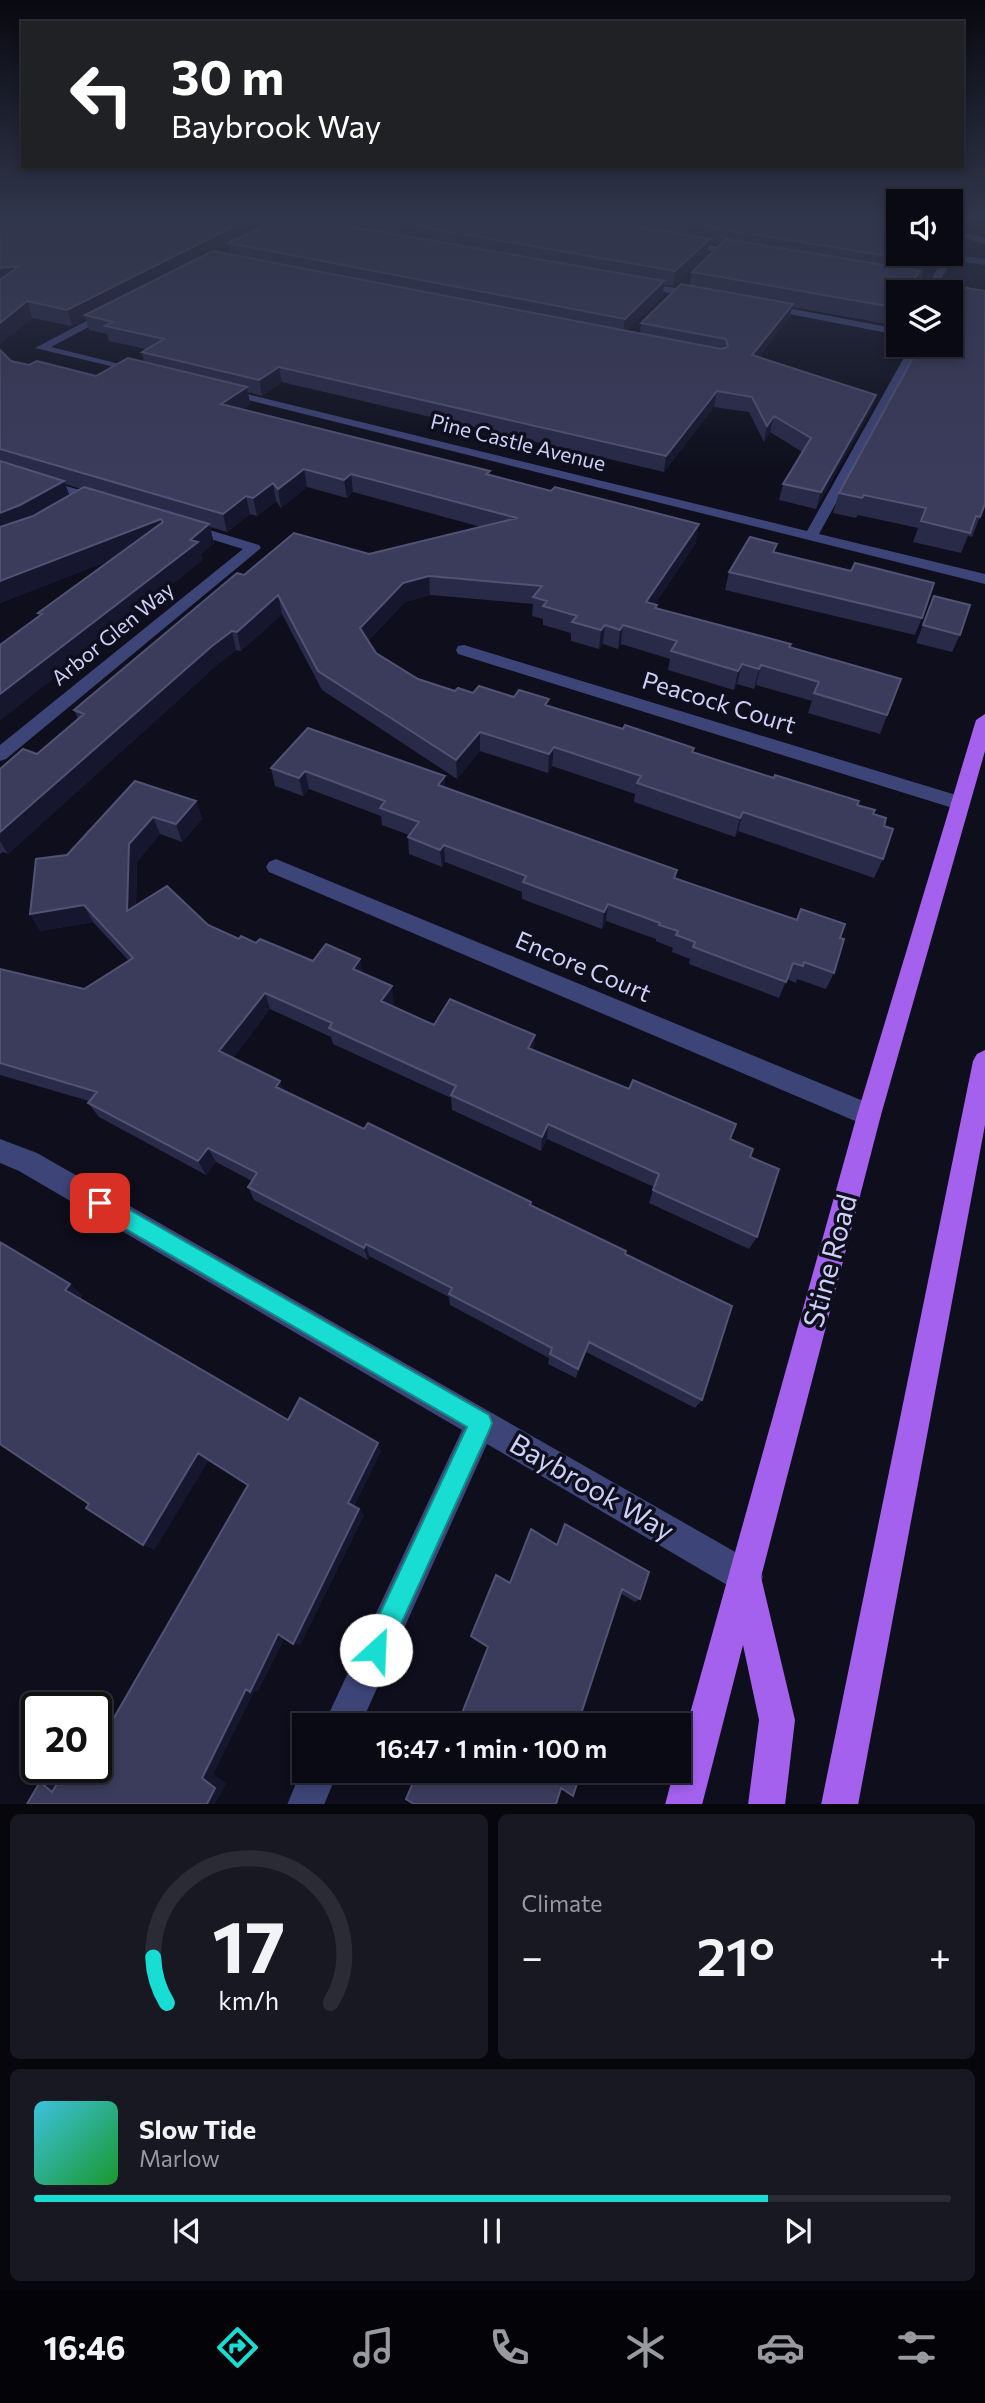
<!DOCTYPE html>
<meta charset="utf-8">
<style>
:root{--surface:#0a0a15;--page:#181822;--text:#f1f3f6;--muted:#999aa0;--line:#2a2b34;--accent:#17ddd2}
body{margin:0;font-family:Commissioner,sans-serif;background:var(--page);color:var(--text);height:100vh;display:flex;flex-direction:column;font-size:26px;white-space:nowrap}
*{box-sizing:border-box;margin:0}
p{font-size:23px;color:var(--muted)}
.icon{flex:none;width:38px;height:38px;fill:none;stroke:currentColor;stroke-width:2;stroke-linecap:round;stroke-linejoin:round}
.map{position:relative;height:1804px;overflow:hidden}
.side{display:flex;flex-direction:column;gap:10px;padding:10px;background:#06060c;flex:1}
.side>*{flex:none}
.top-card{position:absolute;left:21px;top:21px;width:943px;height:147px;border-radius:0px;box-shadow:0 4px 10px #0003,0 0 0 2px var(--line);background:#202124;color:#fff;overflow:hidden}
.controls{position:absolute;left:886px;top:189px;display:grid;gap:14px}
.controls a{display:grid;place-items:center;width:77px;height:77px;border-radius:0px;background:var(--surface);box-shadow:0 4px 10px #0003,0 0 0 2px var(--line);font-size:35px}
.speed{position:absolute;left:21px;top:1692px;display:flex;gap:14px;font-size:35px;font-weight:700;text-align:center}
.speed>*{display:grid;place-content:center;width:91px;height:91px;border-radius:50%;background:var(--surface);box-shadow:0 4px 10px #0003,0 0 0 2px var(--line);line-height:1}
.speed .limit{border:4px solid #111;border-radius:10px;background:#fff;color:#111}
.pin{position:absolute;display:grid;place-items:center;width:60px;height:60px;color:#fff;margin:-30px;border-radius:14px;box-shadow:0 4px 10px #0006}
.me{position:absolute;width:77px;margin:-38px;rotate:25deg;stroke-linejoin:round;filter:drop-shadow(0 0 5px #0008)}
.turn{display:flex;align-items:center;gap:24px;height:147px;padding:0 35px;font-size:32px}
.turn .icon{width:91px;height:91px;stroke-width:2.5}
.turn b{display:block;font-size:49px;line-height:60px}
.big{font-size:52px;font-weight:600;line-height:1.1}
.side .card{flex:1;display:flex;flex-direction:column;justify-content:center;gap:10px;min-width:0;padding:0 24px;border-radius:10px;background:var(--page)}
.side .dial{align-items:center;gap:0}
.dial svg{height:182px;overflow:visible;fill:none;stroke:var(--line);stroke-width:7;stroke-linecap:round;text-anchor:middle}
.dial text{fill:var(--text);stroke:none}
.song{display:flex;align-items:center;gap:21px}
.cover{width:84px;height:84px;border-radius:10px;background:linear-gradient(135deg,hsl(190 70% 55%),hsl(130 70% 35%))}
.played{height:7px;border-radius:4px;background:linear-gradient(90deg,var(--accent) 80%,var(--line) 80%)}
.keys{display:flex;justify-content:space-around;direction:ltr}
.heat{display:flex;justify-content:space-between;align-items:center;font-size:38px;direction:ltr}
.side .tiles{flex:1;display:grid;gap:10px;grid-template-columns:1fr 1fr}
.card:last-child{grid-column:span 2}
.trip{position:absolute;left:292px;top:1713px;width:399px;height:70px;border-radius:0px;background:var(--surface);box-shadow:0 4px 10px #0003,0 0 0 2px var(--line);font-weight:600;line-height:70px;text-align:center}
.tab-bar{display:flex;height:112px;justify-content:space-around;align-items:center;background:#040408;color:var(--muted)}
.tab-bar .icon{width:49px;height:49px}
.tab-bar .current{color:var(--accent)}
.tab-bar b{font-size:32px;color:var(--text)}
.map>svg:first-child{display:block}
</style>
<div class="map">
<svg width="985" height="1805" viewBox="0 0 985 1805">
<rect width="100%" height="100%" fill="#0e0e1c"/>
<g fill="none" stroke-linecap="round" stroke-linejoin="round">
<path fill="#3d4477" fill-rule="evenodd" d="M950,229L985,238V244L964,238L955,255L985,259V265L952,260L937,287H929L928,285L946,254H950V246L956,236L950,235Z
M680,240L745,251L750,254L745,257L677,245L675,243Z
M635,281L703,293L708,296L703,299L631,286V282Z
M762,303L898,329V335L758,308V304Z
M113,307L117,308V312L51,347L144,370V374L35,348Z
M911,345H923L819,534L985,574V584L216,392L222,388L807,531Z
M0,466L106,498L108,501L101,505L0,474Z
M186,523L259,545L261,548L6,759L0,761V745L243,549L181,530L179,527Z
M464,645L966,798L969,803L966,808L959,810L458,654L456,650L458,646Z
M276,859L878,1107L881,1115L878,1123L869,1126L860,1123L269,872L266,867L269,862Z
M0,1139L37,1153L758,1565L763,1577L758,1589L746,1594L734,1589L487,1444L360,1726H323L462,1430L19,1171L0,1163Z
M304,1764V1771H338L324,1805H287Z"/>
<path fill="#a461ee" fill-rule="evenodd" d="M985,714V751L881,1115L761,1577L795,1720L785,1805H748L759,1720L743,1645L702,1805H665L674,1771H679V1753L857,1115L976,720Z
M985,1050V1125L858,1805H821L973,1061L977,1054Z"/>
</g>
<path fill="#292948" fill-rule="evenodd" d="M0,218H898L936,254L921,278L918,277L917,280L985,291V504L972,537L968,536L961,553L913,542L918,528L858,515L856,518L833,513L839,493L950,292H898V326L792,307L789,318L759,357L876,395L871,410L816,509L779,500L783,484L802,452L770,432L764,442L749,412L714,407L664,472L282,382L262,396L248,392L250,404L243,409L490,471V475L696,543L655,604L657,605V608L791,644L790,647L901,679L880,734L808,713L812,701L756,685L754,689L737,684L734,690L668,670L670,659L621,644L618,649L603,644L599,649L571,641V633L543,625V619L532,616L533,604L430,595L405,602L368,641L376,653L418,679L455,691L514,697L623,729L694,748L693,752L857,805L873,814L884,826L883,859L874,878L738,831L735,837L634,802L635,794L552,766L548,773L480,751L457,779L322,690L282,614L241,651L236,650L217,665L8,854L3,852L0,854V769L37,754L78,719L74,710L244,575L369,554L481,527L353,492L347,498L307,487L281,508L276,501L257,516L250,514L227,532L210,527L214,543L201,554L202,561L39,616L38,613L113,559L0,603V350L11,361L29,365L96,376L144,362L142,352L146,349L109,341L107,334L89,330L86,319L72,326L32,318L0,344ZM709,243L720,245L692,272L690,286L641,323L640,334L626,331L663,296L664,285L673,286L707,254ZM229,245L230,254L216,252ZM65,484L81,489L69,495Z
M775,553L922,618L915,635L725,590L729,572Z
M934,596L960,635L952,652L916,643Z
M308,728L445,788L677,870L675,878L840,938L834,973L826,989L797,979L796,983L787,979L779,998L689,964L690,959L672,952L673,948L656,941V939L606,921L602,929L522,899V892L445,862L442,867L409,854L408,837L409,835L382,825L381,816L309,789L303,796L275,786L271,768Z
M135,781L196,801L202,819L182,842L160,834L137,862L136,906L208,925L239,939L256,943L313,961L363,974L394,1002L392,1006L434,1025L534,1051L730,1139L750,1157L757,1237L749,1249L649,1203L654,1187L547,1139L541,1151L452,1110L451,1098L333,1044L331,1037L270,1009L233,1058L280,1081L284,1091L364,1129L531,1205L625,1254L702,1400L695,1408L586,1352L576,1378L548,1364L549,1358L450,1305L449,1297L369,1256L368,1260L254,1200L248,1187L252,1181L216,1162L206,1175L99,1117L88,1103L89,1101L0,1075V969L84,989L129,961L93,922L40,931L30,914L67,855Z
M0,1242L82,1295L80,1299L288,1420L381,1451L354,1506L359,1509L364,1515L300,1645L284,1638L258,1691H254L213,1774L226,1784L27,1804L57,1778L60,1780L96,1768V1725L106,1723L110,1726L248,1486L208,1461L154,1550L89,1504Z
M565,1524L640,1599L635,1602L620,1593L488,1648L472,1637L471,1636L510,1583L557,1545Z"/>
<path fill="#17162f" d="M0,218H28L0,230Z
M250,218H281L228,243L229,245L90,317L85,315L86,319L72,326L67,310Z
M710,239L707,254L673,286L675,271Z
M931,254H936L921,278L925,262Z
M19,266L0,284V268Z
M664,281L663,296L623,334L625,319Z
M27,301L32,318L0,344V323Z
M793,304L789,318L749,370L752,355Z
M279,367L282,382L262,396L259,380Z
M247,387L250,404L225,421L221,404Z
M717,391L714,407L664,472L666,456Z
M876,395L871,410L816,509L821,492Z
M774,416L770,432L764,442L767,426Z
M304,469L307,487L281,508L278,489Z
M351,474L353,492L347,498L344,480Z
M64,481L71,499L0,535V513Z
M273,483L276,501L257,516L253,498Z
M246,496L250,514L227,532L223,514Z
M161,519L167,538L0,603V581Z
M209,524L214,543L201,554L202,561L0,721V694Z
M699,524L696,543L644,621L646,602Z
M429,576L430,595L405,602L362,647L360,628L403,583Z
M278,595L282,614L241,651L237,632Z
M605,625L603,644L599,649L601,630Z
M623,625L621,644L618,649L620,630Z
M232,631L236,650L217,665L8,854L0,841V832L212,646Z
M742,664L737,684L734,690L738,671Z
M761,665L756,685L754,689L759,669Z
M480,732V751L457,779L456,760Z
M554,747L552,766L548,773L549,754Z
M305,771L309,789L303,796L299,778Z
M445,776V794L438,785Z
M196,801L202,819L182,842L176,824Z
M743,812L738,831L735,837L740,818Z
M153,817L160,834L137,862L135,928L127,911L129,844Z
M444,845L445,862L442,867L440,850Z
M608,904L606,921L602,929L604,912Z
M84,905L93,922L40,931L30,914Z
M360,959L363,975L353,969Z
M392,986L394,1002L384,1017L381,1001Z
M265,993L270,1009L226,1067L219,1051Z
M535,1035L534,1051L528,1048Z
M280,1081L285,1095L276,1087Z
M548,1124L547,1139L541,1151L542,1137Z
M208,1148L216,1162L206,1175L198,1161Z
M366,1244L369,1256L368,1260L364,1248Z
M70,1284L82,1295L77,1301L65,1290Z
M589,1342L586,1352L576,1378L578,1369Z
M378,1443L381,1451L353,1508L348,1503Z
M198,1453L208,1461L154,1550L143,1545Z
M359,1509L364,1515L300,1645L293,1644Z
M278,1634L286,1636L258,1691H254L213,1774L226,1784L215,1804H207L202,1778L246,1689Z
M106,1723L119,1733L104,1735L96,1729V1725Z
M57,1778L69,1787L52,1792L40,1782Z"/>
<path fill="#3b3b5b" stroke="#525274" stroke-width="2" d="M15,218H250L67,310L27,301L0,323V280L19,266L0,268V225Z
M279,218H302L664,281L625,319L228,243Z
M369,218H591L710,239L675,271Z
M651,218H898V254H931L925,262Z
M726,239L920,271L914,279L985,291V504L980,517L976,516L970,533L921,521L926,508L864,495L862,498L839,493L920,345H950V292H898V308L692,272Z
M213,251L721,349L728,347L726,339L641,323L681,284L793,304L752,355L876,395L821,492L783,484L811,438L774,416L767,426L752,397L717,391L666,456L279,367L259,380L142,352L164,339L105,326L113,322L85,315Z
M0,350L11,361L29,365L37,361L96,376L128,358L247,387L221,404L490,471L486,474L551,491L555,487L699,524L646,602L657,605L655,608L791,644L789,647L901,679L887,715L814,693L819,682L761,665L759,669L742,664L738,671L671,651L677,641L623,625L620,630L605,625L601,630L572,622L577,616L543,606L547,601L533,597L542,586L429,576L403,583L360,628L376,653L418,679L455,691L458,688L473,693L479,686L514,697L519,690L549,699L545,705L623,729L625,725L694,748L692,752L774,778L775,775L859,801L857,805L875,810L873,814L886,818L884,826L893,829L883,859L743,812L740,818L637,783L641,776L554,747L549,754L480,732L456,760L318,671L278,595L237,632L232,631L212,646L0,832V769L23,749L37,754L84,714L74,710L237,573L244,575L294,533L369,554L517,518L351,474L344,480L304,469L278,489L273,483L253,498L246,496L223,514L0,449Z
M0,461L64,481L20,505L0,513Z
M84,487L209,524L190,540L198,542L0,694V645L42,614L38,613L163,522L161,519L0,581V527L33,516Z
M750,537L777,544L773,552L851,571L855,563L934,583L922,618L729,572Z
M934,596L970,605L960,635L923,625Z
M308,728L445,776L438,785L677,870L674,878L797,920L801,909L845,924L840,938L844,939L834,973L804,962L803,966L793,963L786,982L693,947L695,942L676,935L678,931L659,925L660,923L608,904L604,912L523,882L526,876L444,845L440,850L408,837L419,822L380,808L385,801L305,771L299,778L271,768Z
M135,781L196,801L176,824L153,817L129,844L127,911L167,886L208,925L239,939L241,936L256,943L260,939L313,961L326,944L360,959L353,969L392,986L381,1001L434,1025L450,999L487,1015L535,1035L528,1048L629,1089L633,1080L736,1124L730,1139L753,1149L750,1157L779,1169L757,1237L653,1190L659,1174L548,1124L542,1137L451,1095L456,1086L329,1028L332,1023L265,993L219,1051L280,1081L276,1087L364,1129L368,1123L531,1202L530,1205L626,1251L625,1254L732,1306L702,1400L589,1342L578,1369L550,1354L552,1348L449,1294L452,1288L366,1244L364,1248L248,1187L257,1173L208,1148L198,1161L88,1103L97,1092L0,1063V969L84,989L133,958L84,905L30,914L36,859L67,855Z
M0,1242L70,1284L65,1290L288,1420L300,1398L378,1443L348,1503L359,1509L293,1644L278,1634L250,1692L246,1689L202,1778L215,1788L207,1804H27L40,1782L52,1792L67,1768H96V1729L104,1735L248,1485L198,1453L143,1545L86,1508L89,1504L0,1444Z
M565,1524L649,1572L640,1599L622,1589L577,1726H457L488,1647L471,1636L496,1575L510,1583L531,1529L557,1545Z
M418,1771H581L573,1796L561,1788L556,1804H414L406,1799Z"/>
<linearGradient id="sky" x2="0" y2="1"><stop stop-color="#08080f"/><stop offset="0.46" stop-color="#30364b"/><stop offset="1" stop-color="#30364b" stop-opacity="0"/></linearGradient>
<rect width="985" height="471" fill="url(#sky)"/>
<path fill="#17ddd2" stroke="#0f9088" stroke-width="2" d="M100,1193L489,1415L492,1423L489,1431L385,1659L376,1663L367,1659L363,1650L467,1427L93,1210L90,1203L93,1196Z"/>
<g text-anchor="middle" stroke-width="7" stroke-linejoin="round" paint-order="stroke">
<g font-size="21" fill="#ced0fa" stroke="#0e0e1c">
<text transform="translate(518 443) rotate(14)" y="7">Pine Castle Avenue</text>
<text transform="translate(113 634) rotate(-39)" y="7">Arbor Glen Way</text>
</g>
<g font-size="24" fill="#ced0fa" stroke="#0e0e1c">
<text transform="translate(719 703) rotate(17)" y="8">Peacock Court</text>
<text transform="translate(583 967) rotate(23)" y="8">Encore Court</text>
</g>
<g font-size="28" fill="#ced0fa" stroke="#0e0e1c">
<text transform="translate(830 1261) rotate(-75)" y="10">Stine Road</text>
<text transform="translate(592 1487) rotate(30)" y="10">Baybrook Way</text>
</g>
</g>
</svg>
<div class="controls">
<a><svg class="icon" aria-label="sound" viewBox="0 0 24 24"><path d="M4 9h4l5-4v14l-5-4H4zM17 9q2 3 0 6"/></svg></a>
<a><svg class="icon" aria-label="layers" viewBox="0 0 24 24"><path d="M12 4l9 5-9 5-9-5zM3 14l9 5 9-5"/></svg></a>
</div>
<div class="speed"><div class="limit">20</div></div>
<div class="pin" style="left:100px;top:1203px;background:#d93025"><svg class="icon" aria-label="arrive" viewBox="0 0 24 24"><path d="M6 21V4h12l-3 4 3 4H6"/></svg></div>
<svg class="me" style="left:376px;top:1650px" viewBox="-20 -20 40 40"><circle r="19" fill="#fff"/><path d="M0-13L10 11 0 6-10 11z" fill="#17ddd2"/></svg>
<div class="trip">16:47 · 1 min · 100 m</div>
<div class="top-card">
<div class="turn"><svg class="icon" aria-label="left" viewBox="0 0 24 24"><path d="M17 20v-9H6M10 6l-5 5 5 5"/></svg><div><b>30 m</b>Baybrook Way</div></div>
</div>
</div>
<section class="side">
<div class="tiles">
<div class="card dial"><svg viewBox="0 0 100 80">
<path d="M14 69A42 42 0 1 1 86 69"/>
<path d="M14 69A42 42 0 0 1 8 49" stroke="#17ddd2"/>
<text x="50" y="56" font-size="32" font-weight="700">17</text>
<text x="50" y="72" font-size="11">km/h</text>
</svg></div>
<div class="card"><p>Climate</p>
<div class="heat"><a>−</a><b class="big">21°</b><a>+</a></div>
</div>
<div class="card">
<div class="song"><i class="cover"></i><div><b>Slow Tide</b><p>Marlow</p></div></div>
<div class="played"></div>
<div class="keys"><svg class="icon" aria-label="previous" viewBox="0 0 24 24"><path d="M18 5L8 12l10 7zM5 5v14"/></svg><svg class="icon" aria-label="pause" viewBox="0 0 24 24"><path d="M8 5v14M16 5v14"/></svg><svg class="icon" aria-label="next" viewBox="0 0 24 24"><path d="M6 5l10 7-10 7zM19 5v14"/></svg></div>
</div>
</div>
</section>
<nav class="tab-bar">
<b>16:46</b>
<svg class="icon current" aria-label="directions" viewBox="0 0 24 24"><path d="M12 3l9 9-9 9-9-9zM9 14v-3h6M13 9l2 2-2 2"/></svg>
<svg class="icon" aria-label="music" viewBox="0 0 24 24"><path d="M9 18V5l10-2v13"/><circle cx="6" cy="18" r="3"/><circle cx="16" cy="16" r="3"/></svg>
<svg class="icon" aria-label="phone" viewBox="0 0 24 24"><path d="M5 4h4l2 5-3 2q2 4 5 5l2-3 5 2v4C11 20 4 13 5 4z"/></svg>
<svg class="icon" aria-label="climate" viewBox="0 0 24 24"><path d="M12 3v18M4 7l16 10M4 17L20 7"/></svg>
<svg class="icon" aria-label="car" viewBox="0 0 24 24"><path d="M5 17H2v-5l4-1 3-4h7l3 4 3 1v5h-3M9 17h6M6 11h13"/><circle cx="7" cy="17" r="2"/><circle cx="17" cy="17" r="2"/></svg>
<svg class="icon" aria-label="filters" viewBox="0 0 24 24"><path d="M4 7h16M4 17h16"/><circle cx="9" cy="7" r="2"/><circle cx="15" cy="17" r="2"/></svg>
</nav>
